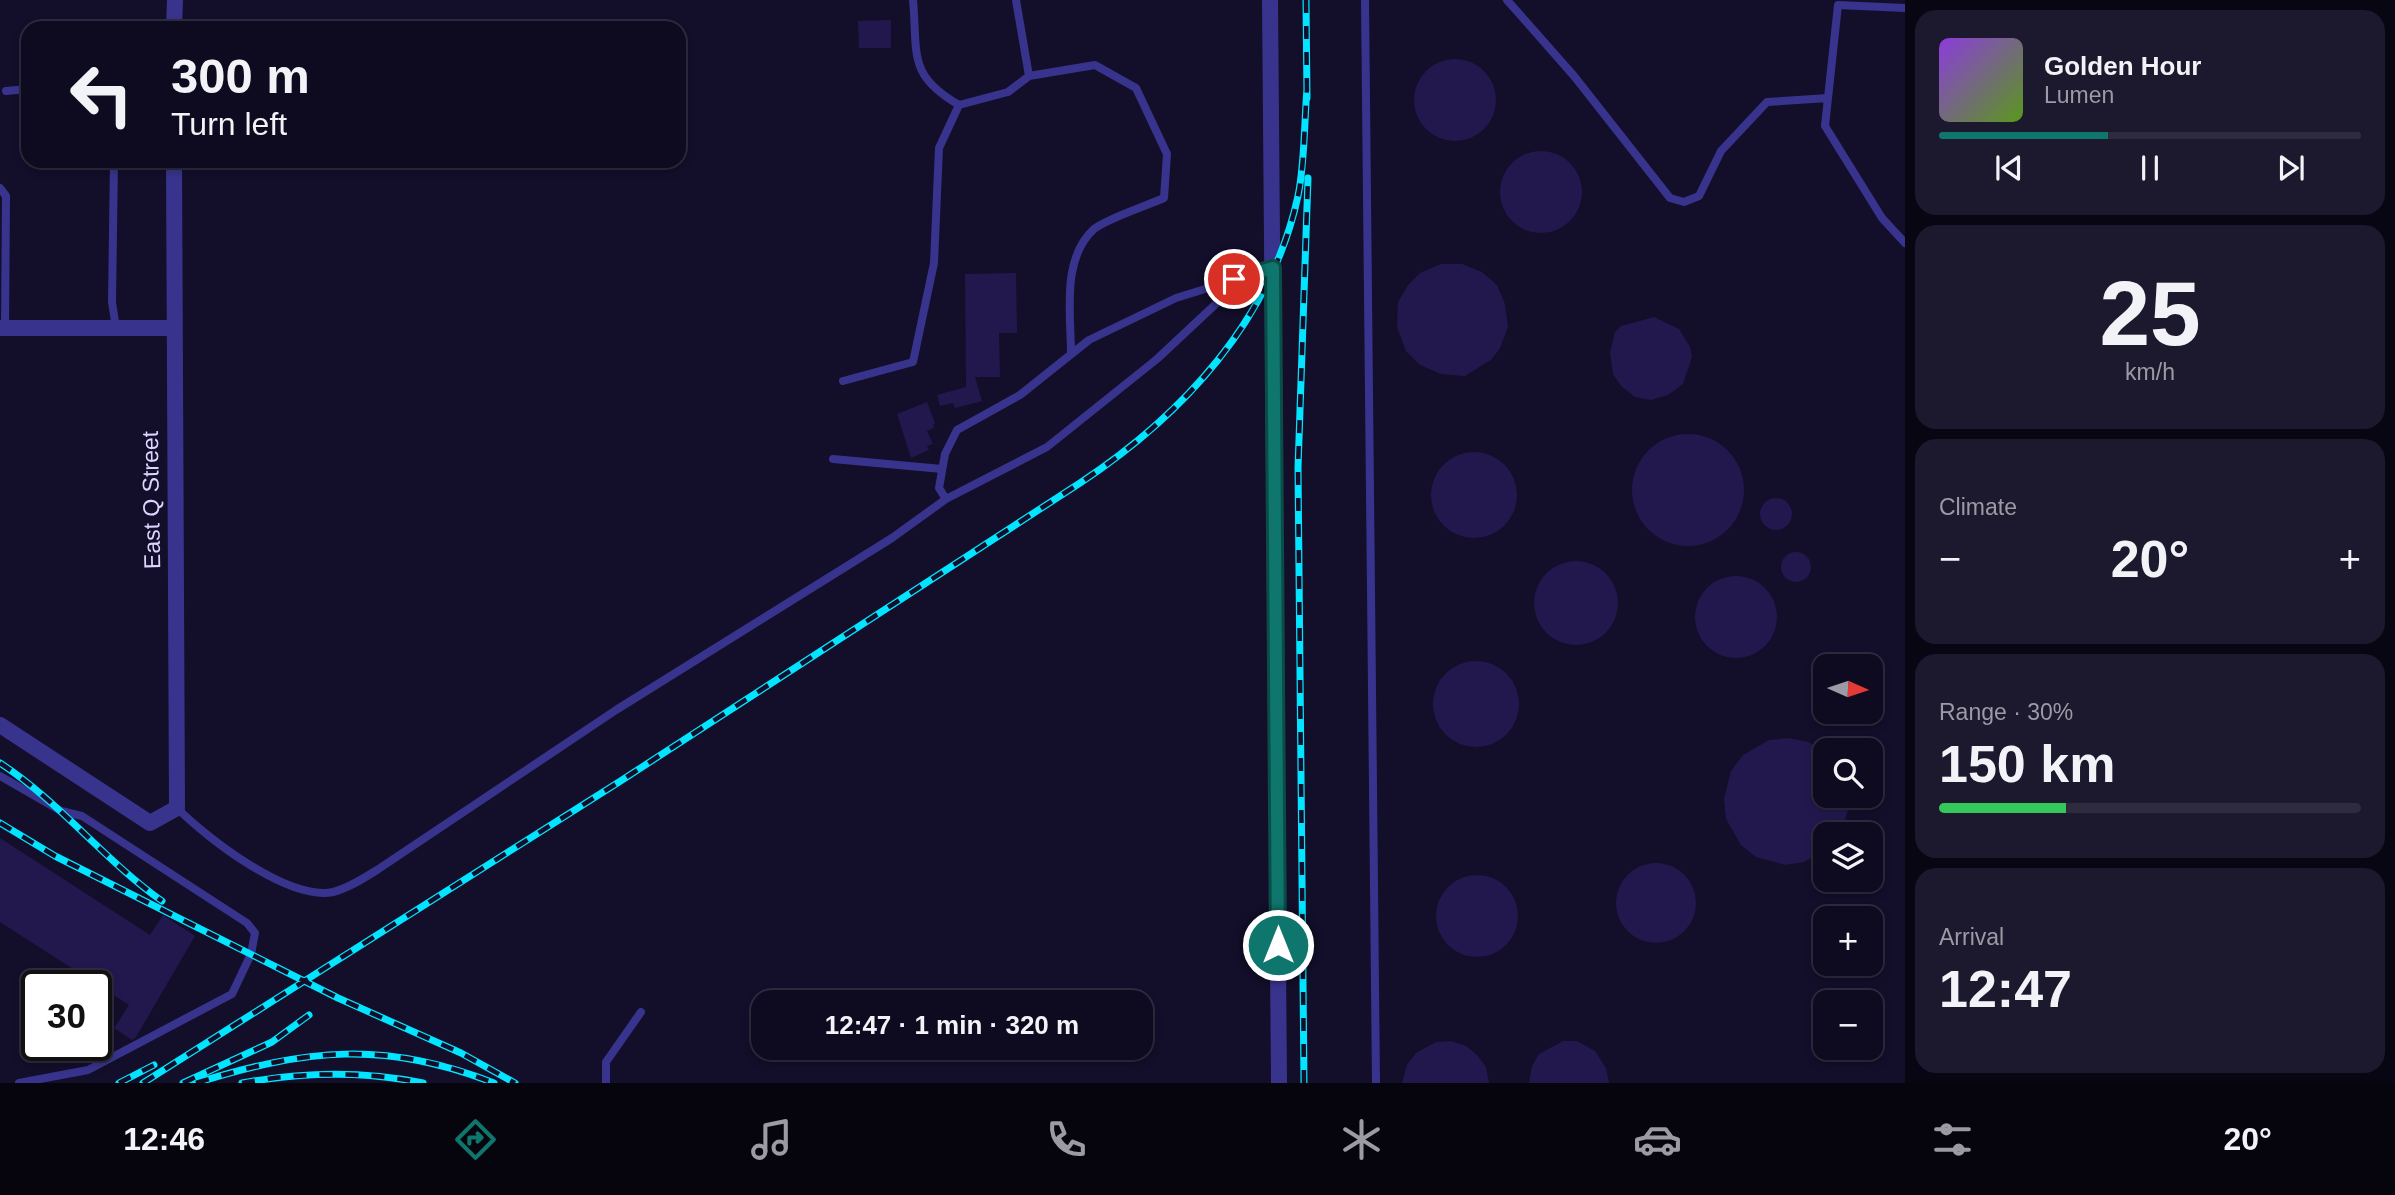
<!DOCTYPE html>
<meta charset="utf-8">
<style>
:root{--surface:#0e0a20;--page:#1c182d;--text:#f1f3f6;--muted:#9b9aa5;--line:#2e2b3e;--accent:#0f766e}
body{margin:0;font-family:Helvetica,sans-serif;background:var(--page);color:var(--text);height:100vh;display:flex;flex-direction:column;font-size:26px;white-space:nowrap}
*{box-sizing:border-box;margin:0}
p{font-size:23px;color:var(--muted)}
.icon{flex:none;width:38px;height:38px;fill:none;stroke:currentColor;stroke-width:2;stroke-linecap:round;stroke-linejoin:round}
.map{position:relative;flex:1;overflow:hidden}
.sheet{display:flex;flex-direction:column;gap:10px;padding:10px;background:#080612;width:490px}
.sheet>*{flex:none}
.banner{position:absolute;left:21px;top:21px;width:665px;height:147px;border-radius:21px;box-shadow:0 4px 10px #0003,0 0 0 2px var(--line);background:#0e0a20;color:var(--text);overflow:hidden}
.needle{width:46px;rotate:93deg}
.controls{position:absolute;left:1813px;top:654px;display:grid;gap:14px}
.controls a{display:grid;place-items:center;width:70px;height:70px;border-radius:14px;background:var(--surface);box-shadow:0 4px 10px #0003,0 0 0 2px var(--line);font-size:35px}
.speed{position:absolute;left:21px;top:970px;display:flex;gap:14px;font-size:35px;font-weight:700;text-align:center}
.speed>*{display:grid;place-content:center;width:91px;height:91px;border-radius:50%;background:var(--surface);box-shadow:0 4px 10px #0003,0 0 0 2px var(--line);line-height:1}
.speed .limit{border:4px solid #111;border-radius:10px;background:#fff;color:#111}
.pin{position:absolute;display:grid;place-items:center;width:60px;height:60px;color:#fff;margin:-30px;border:4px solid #fff;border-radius:50%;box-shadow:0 2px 7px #0007}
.me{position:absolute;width:77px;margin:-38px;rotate:0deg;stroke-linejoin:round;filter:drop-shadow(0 0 5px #0008)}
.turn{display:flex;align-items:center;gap:24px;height:147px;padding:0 35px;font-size:32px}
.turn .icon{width:91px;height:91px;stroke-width:2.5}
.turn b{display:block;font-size:49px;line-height:60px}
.big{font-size:52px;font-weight:700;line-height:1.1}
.sheet .widget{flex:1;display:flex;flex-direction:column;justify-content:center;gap:10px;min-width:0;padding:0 24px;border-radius:21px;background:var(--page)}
.sheet .dial{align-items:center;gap:0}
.dial b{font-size:91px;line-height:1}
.song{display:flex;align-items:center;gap:21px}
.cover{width:84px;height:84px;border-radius:10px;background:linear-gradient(135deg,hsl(270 70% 55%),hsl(90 70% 35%))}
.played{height:7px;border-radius:4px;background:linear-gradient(90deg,var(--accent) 40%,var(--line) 40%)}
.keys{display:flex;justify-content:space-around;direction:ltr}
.heat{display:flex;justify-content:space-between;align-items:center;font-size:38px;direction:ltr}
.charge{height:10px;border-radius:5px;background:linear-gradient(90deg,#34c759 30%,var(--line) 0)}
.trip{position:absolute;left:751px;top:990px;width:402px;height:70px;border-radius:21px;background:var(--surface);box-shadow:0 4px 10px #0003,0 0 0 2px var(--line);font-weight:700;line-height:70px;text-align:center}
.tabs{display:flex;height:112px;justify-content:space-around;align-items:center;background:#06040d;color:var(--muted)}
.tabs .icon{width:49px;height:49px}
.tabs .on{color:var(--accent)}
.tabs b{font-size:32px;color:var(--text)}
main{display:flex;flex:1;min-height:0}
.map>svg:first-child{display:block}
</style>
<main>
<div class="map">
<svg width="1905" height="1083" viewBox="0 0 1905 1083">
<rect width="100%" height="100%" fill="#130e2a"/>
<path fill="#23184d" d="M891,20V48H859L858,21Z
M1414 100a41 41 0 1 1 82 0a41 41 0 1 1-82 0Z
M1500 192a41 41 0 1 1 82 0a41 41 0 1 1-82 0Z
M1441,264H1462L1482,272L1497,285L1505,304L1508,327L1500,348L1492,359L1465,376L1441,374L1420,365L1406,351L1397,327L1398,302L1408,285L1420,273Z
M1016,273L1017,333H999L1000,377H975L982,401L955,408L953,403L940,406L937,395L966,387L965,274Z
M1654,317L1679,329L1690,347L1692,357L1683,384L1668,395L1651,400L1635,397L1621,386L1613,374L1610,353L1615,332L1621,326Z
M927,402L935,423L933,424L934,428L927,431L933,444L927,446L929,450L911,458L897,414Z
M1632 490a56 56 0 1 1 112 0a56 56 0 1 1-112 0Z
M1431 495a43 43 0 1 1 86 0a43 43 0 1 1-86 0Z
M1760 514a16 16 0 1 1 32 0a16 16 0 1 1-32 0Z
M1781 567a15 15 0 1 1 30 0a15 15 0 1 1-30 0Z
M1534 603a42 42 0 1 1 84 0a42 42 0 1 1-84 0Z
M1695 617a41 41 0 1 1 82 0a41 41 0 1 1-82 0Z
M1433 704a43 43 0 1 1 86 0a43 43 0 1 1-86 0Z
M1789,738L1808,742L1825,751V796H1849L1850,803L1840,835H1825V851L1804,862L1785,865L1756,857L1741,845L1726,819L1724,799L1731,771L1743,755L1769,740Z
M0,838L150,935L163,915L195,936L136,1037L132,1040L114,1028L129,1005L0,922Z
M1616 903a40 40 0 1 1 80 0a40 40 0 1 1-80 0Z
M1436 916a41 41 0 1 1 82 0a41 41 0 1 1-82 0Z
M1451,1041L1466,1046L1477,1055L1486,1067L1489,1083H1402L1407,1065L1416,1053L1436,1042Z
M1563,1041H1577L1595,1051L1606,1068L1609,1083H1529L1532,1066L1539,1054Z"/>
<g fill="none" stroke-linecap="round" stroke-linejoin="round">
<path stroke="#38348d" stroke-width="8" d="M913,0C918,54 907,75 959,105L1008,92L1029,76
M1016,0L1029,76L1095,65L1136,88L1167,154L1164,198C1148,205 1106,219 1094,229C1061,259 1071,314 1071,354
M1365,0L1376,1083
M1507,0L1574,76L1670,198L1684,202L1699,196L1721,151L1767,102L1828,98
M1905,8L1838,5L1825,126L1882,218L1905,243
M6,91L28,89
M114,161L112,302L116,328
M0,188L6,196L5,328
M1234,279L1219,301L1157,359L1047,447L946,499L939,488L945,454L957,430L1020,395L1089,340L1176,298L1273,268
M843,381L913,362L934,263L939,148L959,105
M833,459L942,469
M0,776L61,811L82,816L247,923L255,933L251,954L232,994L88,1070L19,1083
M177,808C207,838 288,901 333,892C349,888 364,878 377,870L616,710L892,538L946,499
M606,1083V1062L641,1012"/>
<path stroke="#38348d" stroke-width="16" d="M1270,0L1279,1083
M174,28L175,0
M0,328H172
M0,725L150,823L177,808L174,161"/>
<g stroke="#02e4ff" stroke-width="7">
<path id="rail" d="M1306,0L1307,98
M0,763C60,802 104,860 162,901
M0,823L55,856L338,998L461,1053L515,1083
M119,1083L154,1065
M143,1083L619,782L1080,483C1183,415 1271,320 1298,196C1305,161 1304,124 1307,89
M183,1083L272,1042L309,1015
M196,1083C306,1049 384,1040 494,1083
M242,1083C302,1072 364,1071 423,1083
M1304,1083L1298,468L1308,178"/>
</g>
<use href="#rail" stroke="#130e2a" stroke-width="4.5" stroke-dasharray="13" stroke-linecap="butt"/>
</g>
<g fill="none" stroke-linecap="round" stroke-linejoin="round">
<g stroke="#0a4d48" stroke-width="18">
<path id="route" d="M1234,279L1273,268L1278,945"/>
</g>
<use href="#route" stroke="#0f766e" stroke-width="12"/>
</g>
<g text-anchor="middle" stroke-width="7" stroke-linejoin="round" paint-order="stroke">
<g font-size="23" fill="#dbd6ff" stroke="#130e2a">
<text transform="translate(151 500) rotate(-91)" y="8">East Q Street</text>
</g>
</g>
</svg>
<div class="controls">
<a><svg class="needle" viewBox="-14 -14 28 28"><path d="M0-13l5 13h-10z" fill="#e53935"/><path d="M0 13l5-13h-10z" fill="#9b9aa5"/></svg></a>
<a><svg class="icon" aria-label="search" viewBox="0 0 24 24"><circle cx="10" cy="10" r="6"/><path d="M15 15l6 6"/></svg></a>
<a><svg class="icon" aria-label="layers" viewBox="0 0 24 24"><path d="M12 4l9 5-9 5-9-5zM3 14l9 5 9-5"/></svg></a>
<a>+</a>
<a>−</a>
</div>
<div class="speed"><div class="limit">30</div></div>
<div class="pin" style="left:1234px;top:279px;background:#d93025"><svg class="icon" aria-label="arrive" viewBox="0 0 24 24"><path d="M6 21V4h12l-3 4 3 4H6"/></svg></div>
<svg class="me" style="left:1278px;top:945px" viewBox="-20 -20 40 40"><circle r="17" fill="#0f766e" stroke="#fff" stroke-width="3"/><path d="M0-11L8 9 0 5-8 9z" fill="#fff"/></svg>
<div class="trip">12:47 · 1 min · 320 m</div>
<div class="banner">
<div class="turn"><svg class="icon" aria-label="left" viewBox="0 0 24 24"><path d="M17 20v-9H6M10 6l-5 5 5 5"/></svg><div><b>300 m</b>Turn left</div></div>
</div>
</div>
<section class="sheet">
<div class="widget">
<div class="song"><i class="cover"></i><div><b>Golden Hour</b><p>Lumen</p></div></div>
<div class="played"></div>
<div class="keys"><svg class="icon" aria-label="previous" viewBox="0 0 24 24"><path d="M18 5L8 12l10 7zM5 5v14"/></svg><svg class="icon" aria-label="pause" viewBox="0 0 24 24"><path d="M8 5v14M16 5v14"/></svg><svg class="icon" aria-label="next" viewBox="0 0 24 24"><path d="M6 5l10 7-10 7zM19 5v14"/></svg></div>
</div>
<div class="widget dial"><b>25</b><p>km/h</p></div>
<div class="widget"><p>Climate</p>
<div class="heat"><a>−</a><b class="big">20°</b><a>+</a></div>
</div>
<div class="widget"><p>Range · 30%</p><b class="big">150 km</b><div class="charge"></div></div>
<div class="widget"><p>Arrival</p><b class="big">12:47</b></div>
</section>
</main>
<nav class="tabs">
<b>12:46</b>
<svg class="icon on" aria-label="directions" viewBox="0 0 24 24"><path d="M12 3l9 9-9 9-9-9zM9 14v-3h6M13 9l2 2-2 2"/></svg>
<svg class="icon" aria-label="music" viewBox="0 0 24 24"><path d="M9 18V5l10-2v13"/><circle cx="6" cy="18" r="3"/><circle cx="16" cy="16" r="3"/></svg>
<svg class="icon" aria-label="phone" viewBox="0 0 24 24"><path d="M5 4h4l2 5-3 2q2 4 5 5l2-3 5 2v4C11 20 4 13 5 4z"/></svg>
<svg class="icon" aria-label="climate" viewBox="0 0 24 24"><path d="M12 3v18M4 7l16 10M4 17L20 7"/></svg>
<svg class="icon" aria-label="car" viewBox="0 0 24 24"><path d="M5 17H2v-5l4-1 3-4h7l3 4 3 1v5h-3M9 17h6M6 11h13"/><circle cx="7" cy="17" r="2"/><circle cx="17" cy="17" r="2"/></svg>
<svg class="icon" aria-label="filters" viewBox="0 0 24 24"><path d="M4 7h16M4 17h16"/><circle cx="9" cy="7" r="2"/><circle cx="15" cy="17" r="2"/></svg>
<b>20°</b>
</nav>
